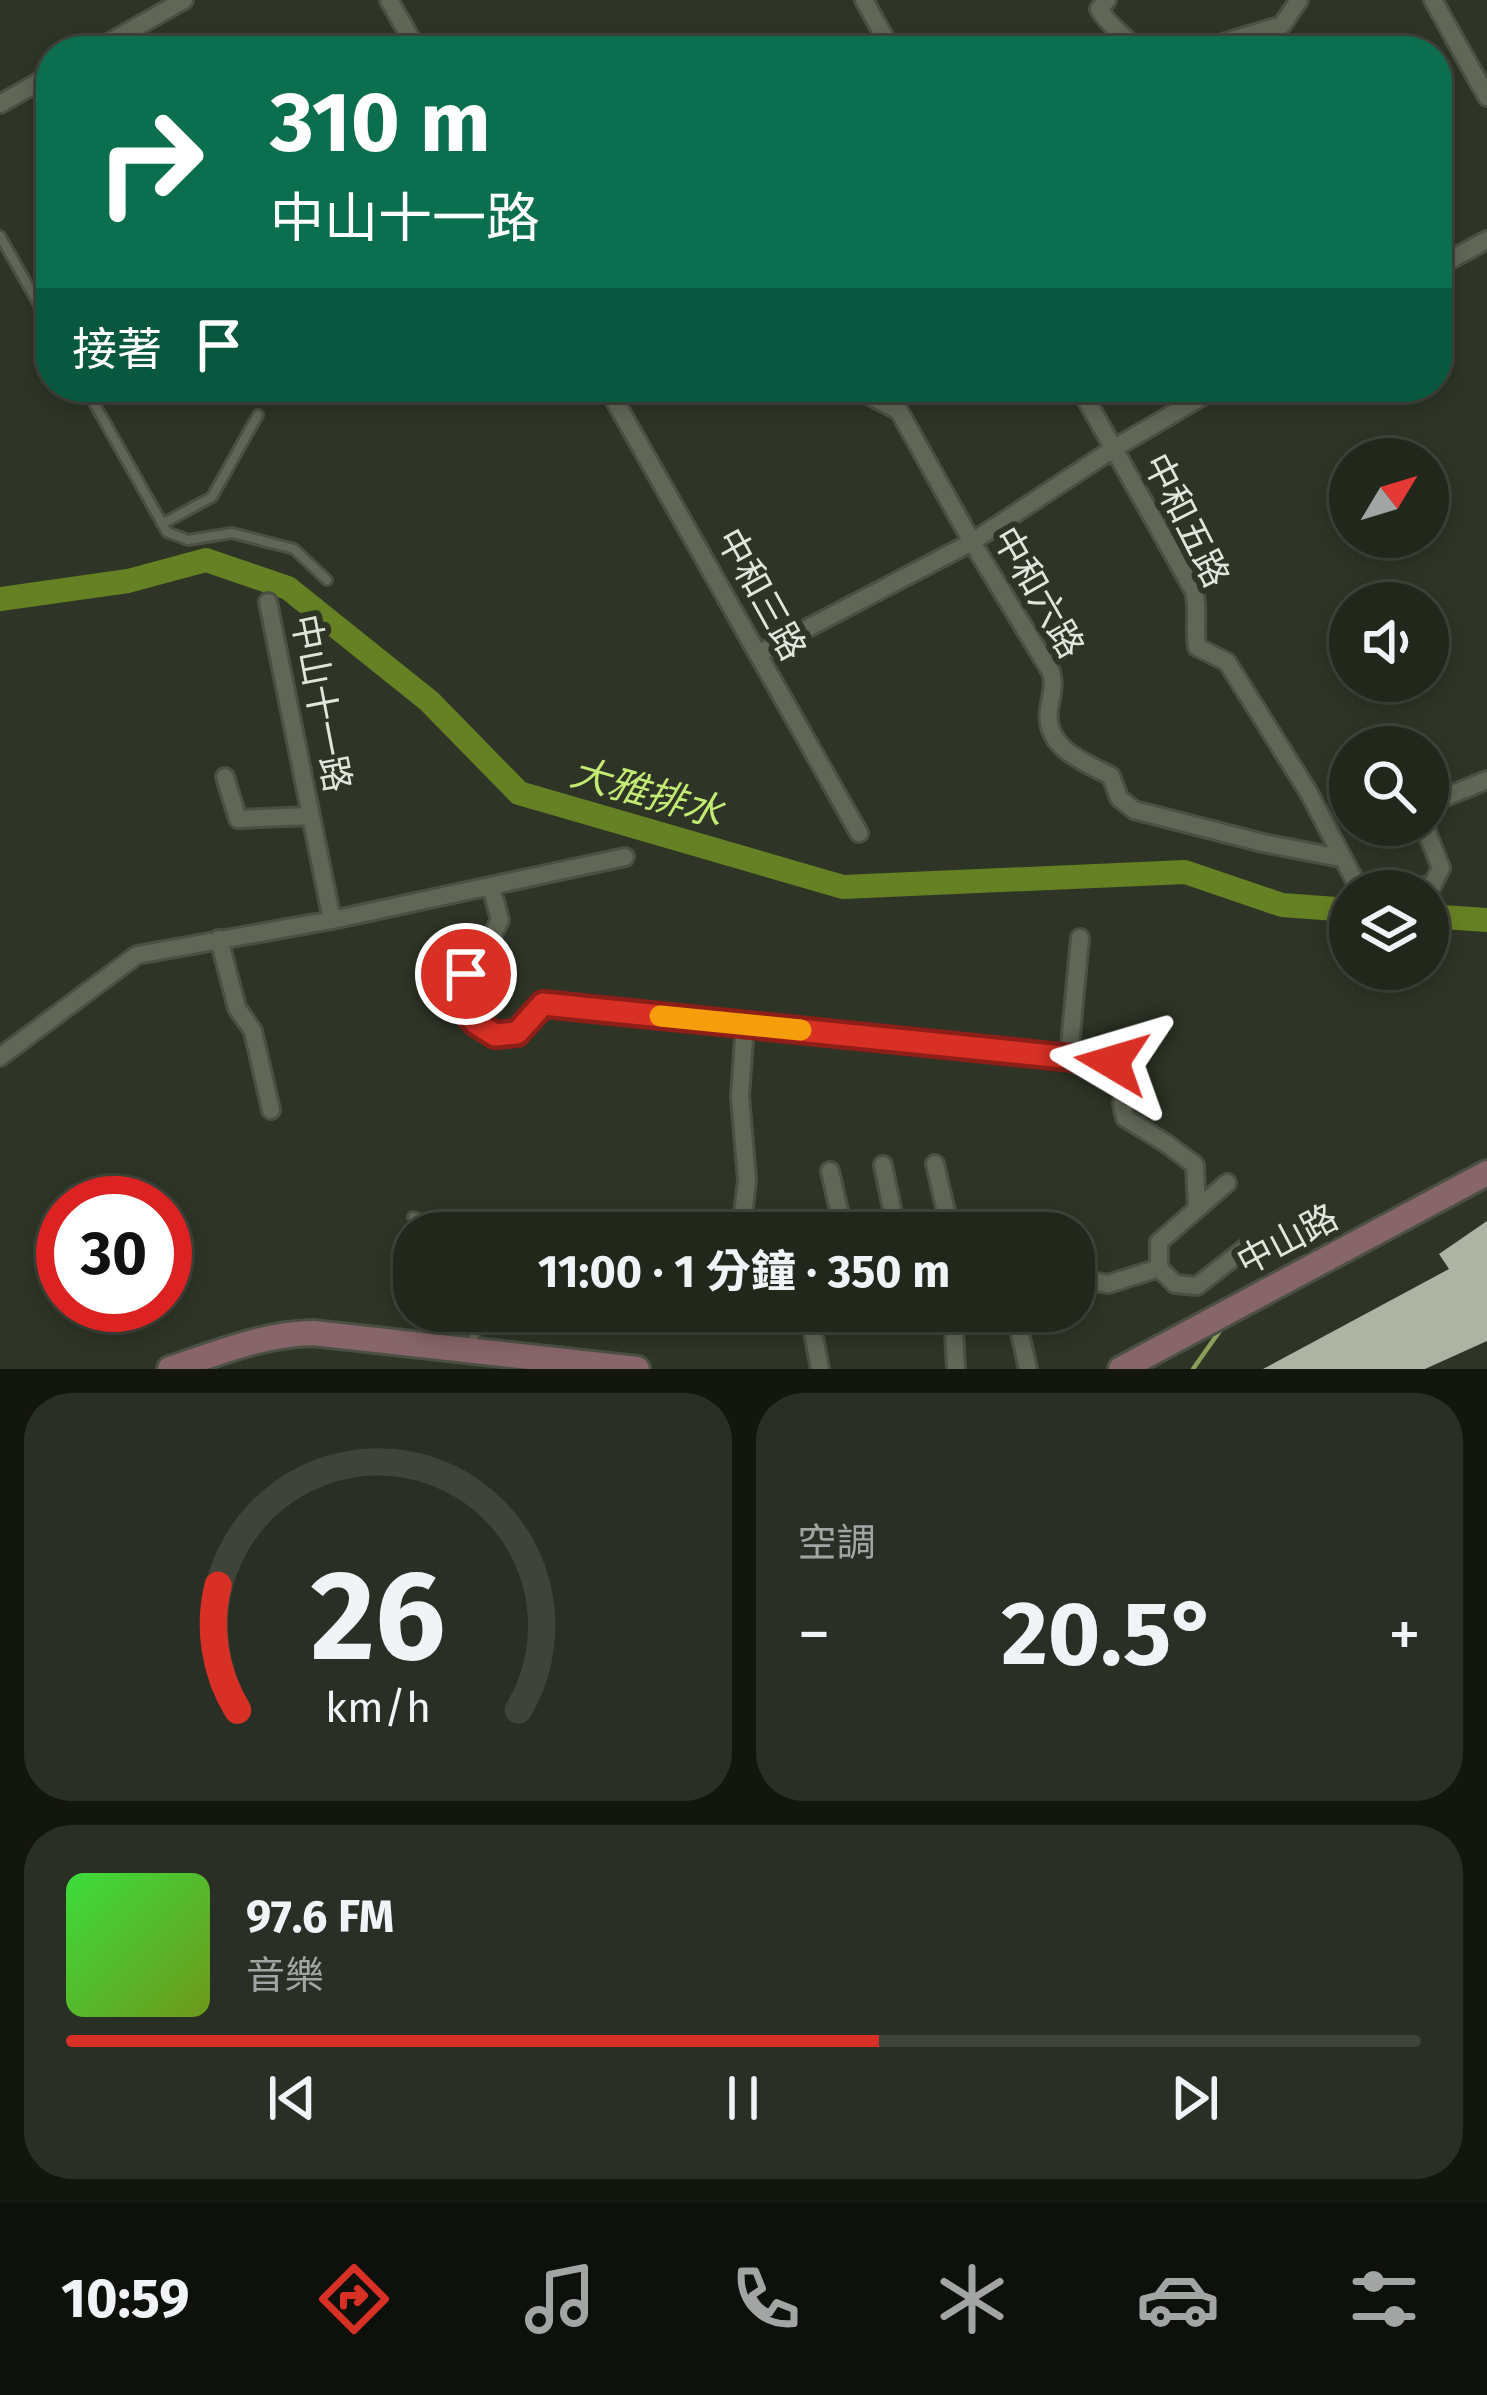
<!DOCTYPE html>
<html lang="zh-TW">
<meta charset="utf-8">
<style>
:root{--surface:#22271c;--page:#2a2f25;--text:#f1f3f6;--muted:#a2a5a3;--line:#3f443b;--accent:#d93025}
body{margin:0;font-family:"Fira Sans","Noto Sans TC",sans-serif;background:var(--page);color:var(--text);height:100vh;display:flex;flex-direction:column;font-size:45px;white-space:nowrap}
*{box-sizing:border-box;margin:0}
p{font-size:39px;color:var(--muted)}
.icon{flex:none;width:66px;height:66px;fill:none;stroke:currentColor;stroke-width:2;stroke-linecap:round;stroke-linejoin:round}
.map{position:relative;height:1369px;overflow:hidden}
.details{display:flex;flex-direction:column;gap:24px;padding:24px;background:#13150f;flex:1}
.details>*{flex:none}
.guide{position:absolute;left:36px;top:36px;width:1416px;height:366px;border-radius:48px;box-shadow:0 6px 18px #0003,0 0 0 3px var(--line);background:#0b6e4f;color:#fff;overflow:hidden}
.needle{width:78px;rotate:52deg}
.tools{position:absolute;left:1329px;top:438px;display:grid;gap:24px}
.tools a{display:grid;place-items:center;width:120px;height:120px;border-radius:50%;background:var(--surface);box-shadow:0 6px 18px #0003,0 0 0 3px var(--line);font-size:60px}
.speed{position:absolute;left:36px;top:1176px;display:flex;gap:24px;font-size:60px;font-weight:700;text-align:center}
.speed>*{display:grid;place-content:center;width:156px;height:156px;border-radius:50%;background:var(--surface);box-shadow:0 6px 18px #0003,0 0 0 3px var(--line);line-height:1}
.speed .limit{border:18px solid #d22;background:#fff;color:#111}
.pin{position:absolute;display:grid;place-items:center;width:102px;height:102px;color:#fff;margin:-51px;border:6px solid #fff;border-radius:50%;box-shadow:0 3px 12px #0007}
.me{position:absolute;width:132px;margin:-66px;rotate:277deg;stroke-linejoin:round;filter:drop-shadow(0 0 9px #0008)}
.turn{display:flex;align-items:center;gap:42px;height:252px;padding:0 36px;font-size:54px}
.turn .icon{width:156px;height:156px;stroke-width:2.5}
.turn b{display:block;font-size:84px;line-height:102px}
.then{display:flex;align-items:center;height:114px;padding:0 36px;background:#0003;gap:24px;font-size:45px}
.big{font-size:90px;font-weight:700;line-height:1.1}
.details .card{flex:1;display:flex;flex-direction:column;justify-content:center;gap:18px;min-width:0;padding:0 42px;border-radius:48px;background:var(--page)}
.details .dial{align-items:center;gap:0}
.dial svg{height:312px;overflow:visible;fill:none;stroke:var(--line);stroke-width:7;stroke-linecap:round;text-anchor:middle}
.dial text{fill:var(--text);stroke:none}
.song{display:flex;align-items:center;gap:36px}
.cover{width:144px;height:144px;border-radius:18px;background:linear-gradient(135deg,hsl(120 70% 55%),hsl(80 70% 35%))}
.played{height:12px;border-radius:6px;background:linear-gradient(90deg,var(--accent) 60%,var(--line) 60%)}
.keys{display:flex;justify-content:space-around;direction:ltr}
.heat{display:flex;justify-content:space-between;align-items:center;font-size:66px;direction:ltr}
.details .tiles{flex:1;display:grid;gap:24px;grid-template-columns:1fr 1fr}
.card:last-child{grid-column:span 2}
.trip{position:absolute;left:393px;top:1212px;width:702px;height:120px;border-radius:48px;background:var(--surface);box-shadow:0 6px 18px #0003,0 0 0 3px var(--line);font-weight:700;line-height:120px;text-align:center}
.tabs{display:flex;height:192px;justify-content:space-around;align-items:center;background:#0e100b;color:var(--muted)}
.tabs .icon{width:84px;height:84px}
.tabs .on{color:var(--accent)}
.tabs b{font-size:54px;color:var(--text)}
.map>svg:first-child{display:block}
</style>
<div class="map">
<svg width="1487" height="1369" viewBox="0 0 1487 1369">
<rect width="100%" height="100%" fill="#2e3426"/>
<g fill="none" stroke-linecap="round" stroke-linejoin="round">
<path stroke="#8b9f5a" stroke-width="4.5" d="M1193,1369L1224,1325"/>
<path stroke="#668123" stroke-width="24" d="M0,599L128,581L206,560L288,588L429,701L519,793L843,887L1185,872L1282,905L1350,910
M1428,916L1487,920"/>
</g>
<path fill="#adb4a3" d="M1487,1221V1341L1425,1369H1263L1449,1269L1439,1254Z"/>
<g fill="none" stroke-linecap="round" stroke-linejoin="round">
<g stroke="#4c5044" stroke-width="14">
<path id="service" d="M0,236L51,326
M85,387L167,532L188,540L232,533L294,549L327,580
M162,524L212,497L258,415
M413,1217L434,1225L436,1233
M473,1344L477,1311"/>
</g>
<g stroke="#4c5044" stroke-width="22">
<path id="minor" d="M389,0L418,51
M864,0L892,51
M1107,0L1099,9C1109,27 1124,34 1137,51
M1433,0L1487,97
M1226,42L1282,25L1299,0
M94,51L184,0
M0,104L51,75
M1437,267L1487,240
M607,387L859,833
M853,387L899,411L972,542L1051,672C1055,687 1051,694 1049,710C1044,748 1084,762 1111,776L1119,798L1134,810L1263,843L1341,858
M1079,387L1194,591C1199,610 1194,628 1197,647L1227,662L1309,793L1356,883L1375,887L1432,886L1441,868L1424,825
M268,602L332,920
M758,654L972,542L1113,449L1218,387
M225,777L238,819L311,816
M1428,804L1487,780
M491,886L500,920C494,932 488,945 481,956C452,997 449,1005 495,1035L517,1033L543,1004L1112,1062L1131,1084L1122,1104L1125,1118L1167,1144L1195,1165L1197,1209L1159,1242V1268
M219,939L237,1008L253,1031L271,1110
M1069,1056L1080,938
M0,1057L137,955L332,920L625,857
M935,1164L951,1233
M883,1165L897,1233
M830,1171L844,1233
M1197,1209L1227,1183
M741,1233L747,1180L740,1096L745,1024
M1159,1268L1175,1284L1197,1286L1247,1247
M1074,1278L1108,1284L1159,1268
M809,1311L820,1369
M1015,1311L1028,1369
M839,1315H953L956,1311
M953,1315L956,1369"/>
</g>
<g stroke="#4c5044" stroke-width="30">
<path id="secondary" d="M170,1369C218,1353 263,1334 313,1333L637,1369
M1121,1369L1487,1173"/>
</g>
<use href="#service" stroke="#616757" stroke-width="8"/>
<use href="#minor" stroke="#616757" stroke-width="16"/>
<use href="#secondary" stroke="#87656a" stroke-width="24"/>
</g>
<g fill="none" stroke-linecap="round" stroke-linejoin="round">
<g stroke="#8d1f18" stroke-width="30">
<path id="route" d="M466,974L458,993L461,1006L476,1023L495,1035L517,1033L543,1004L1112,1062"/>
</g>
<use href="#route" stroke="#d93025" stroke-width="21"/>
<path stroke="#f59e0b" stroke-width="21" d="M660,1016L801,1030"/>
</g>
<g text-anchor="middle" stroke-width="12" stroke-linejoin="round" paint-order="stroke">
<g font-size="36" fill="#e2e5dc" stroke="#2e3426">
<text transform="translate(1187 520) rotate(63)" y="13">中和五路</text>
<text transform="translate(1039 592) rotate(60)" y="13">中和六路</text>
<text transform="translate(762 594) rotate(61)" y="13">中和三路</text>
<text transform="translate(322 703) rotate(79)" y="13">中山十一路</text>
<text transform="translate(1287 1239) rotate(-28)" y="13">中山路</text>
</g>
<g font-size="39" font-style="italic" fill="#c3ea72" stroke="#2e3426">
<text transform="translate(647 792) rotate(16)" y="14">大雅排水</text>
</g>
</g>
</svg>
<div class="tools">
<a><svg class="needle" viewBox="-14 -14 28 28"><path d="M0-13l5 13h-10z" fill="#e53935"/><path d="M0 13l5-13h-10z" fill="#a2a5a3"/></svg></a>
<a><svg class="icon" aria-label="sound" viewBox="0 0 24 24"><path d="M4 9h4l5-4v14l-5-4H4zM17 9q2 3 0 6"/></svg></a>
<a><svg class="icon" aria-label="search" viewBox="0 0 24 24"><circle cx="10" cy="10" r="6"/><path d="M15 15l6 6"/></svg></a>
<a><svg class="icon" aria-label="layers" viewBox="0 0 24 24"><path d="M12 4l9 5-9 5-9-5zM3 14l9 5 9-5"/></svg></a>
</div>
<div class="speed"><div class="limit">30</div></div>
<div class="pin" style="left:466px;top:974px;background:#d93025"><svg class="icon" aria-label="arrive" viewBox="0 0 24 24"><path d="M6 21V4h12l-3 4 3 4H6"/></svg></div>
<svg class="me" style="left:1112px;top:1062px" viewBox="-20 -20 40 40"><path d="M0-17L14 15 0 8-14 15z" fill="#d93025" stroke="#fff" stroke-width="4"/></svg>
<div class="trip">11:00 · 1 分鐘 · 350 m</div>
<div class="guide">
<div class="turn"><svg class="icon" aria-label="right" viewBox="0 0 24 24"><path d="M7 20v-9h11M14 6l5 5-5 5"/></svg><div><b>310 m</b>中山十一路</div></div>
<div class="then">接著<svg class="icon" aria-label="arrive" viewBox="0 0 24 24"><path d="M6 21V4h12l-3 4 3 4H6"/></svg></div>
</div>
</div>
<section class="details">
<div class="tiles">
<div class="card dial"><svg viewBox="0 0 100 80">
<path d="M14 69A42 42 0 1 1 86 69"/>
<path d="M14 69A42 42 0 0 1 9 37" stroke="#d93025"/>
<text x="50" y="56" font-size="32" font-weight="700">26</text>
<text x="50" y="72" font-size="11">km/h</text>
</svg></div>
<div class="card"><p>空調</p>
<div class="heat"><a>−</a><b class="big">20.5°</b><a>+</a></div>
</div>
<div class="card">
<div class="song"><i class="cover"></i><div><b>97.6 FM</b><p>音樂</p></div></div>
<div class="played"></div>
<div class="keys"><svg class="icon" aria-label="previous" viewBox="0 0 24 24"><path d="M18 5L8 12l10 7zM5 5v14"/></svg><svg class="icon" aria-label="pause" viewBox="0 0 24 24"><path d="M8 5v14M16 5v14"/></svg><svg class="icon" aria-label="next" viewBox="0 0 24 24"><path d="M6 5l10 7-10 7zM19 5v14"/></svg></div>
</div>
</div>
</section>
<nav class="tabs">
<b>10:59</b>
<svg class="icon on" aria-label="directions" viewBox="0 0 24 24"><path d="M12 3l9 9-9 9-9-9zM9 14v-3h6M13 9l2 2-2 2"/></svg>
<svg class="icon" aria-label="music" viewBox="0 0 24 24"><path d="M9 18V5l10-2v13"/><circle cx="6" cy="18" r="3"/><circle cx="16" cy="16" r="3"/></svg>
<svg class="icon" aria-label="phone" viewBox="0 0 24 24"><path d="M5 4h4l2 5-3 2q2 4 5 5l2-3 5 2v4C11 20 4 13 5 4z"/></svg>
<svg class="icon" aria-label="climate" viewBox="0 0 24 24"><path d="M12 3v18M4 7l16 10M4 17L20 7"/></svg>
<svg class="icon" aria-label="car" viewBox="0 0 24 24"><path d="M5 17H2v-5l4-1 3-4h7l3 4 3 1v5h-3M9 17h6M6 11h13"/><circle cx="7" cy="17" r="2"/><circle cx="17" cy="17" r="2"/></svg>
<svg class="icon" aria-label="filters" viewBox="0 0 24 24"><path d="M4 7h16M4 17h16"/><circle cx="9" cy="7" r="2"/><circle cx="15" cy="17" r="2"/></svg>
</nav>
